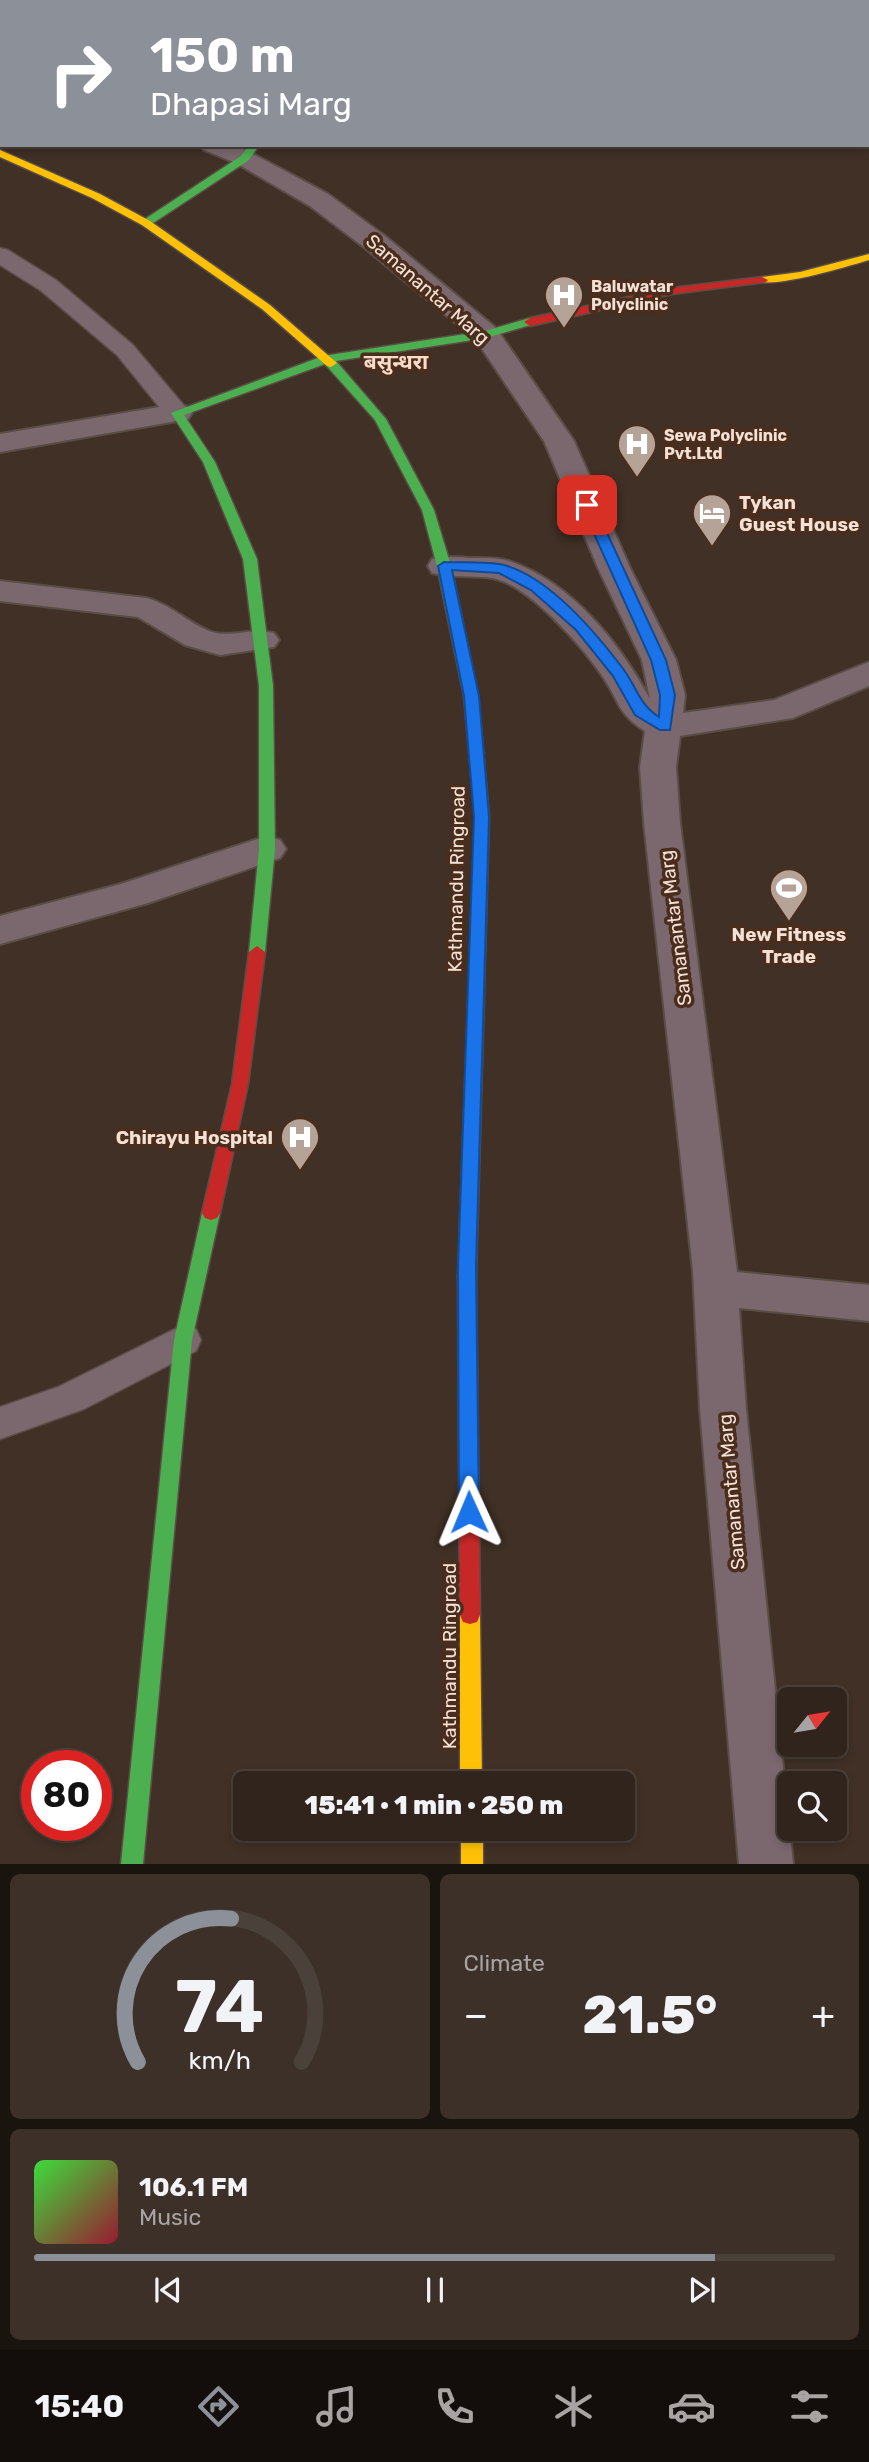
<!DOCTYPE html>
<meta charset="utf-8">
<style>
:root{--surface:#30241c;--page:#3c3029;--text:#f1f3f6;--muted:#a8a4a3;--line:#4b413b;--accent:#8c9099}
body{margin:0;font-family:Rubik,"Noto Sans Devanagari",sans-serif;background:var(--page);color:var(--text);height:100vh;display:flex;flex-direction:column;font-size:26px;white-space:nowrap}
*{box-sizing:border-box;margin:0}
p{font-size:23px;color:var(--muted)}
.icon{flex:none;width:38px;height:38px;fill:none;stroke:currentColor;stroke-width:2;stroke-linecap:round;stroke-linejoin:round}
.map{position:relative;height:1864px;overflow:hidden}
.side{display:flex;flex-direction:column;gap:10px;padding:10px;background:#1a140f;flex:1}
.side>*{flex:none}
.guide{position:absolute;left:0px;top:0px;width:870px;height:147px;box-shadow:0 4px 10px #0003,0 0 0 2px var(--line);background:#8c9099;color:#fff;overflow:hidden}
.needle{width:46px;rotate:60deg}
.tools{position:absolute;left:777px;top:1687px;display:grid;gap:14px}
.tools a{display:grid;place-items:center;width:70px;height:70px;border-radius:10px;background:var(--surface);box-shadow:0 4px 10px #0003,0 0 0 2px var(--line);font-size:35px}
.speed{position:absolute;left:21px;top:1750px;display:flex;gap:14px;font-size:35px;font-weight:700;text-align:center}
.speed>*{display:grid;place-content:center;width:91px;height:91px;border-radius:50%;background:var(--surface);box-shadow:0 4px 10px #0003,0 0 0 2px var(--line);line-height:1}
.speed .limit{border:10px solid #d22;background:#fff;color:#111}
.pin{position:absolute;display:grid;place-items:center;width:60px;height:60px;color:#fff;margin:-30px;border-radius:14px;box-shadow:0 4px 10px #0006}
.me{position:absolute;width:77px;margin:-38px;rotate:359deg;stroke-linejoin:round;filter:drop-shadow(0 0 5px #0008)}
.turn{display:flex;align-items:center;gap:24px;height:147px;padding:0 35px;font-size:32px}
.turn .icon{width:91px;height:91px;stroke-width:2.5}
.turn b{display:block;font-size:49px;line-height:60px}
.big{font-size:52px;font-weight:800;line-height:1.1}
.side .widget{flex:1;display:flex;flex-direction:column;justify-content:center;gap:10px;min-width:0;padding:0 24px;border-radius:10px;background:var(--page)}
.side .dial{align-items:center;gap:0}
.dial svg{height:182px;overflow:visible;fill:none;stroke:var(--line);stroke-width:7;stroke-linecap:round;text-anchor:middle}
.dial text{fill:var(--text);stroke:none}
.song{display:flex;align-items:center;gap:21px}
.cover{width:84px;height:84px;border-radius:10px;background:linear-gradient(135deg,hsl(120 70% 55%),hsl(350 70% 35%))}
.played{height:7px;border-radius:4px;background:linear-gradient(90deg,var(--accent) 85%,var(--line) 85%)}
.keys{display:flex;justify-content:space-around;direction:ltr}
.heat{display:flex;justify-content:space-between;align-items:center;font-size:38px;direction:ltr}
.side .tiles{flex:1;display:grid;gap:10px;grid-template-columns:1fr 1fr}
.widget:last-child{grid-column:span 2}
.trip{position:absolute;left:233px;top:1771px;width:402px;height:70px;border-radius:10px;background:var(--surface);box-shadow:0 4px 10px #0003,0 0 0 2px var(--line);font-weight:800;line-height:70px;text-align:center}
.menu{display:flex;height:112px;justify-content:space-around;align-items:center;background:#130e0b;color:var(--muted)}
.menu .icon{width:49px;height:49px}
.menu .on{color:var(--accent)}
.menu b{font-size:32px;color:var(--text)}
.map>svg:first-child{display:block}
</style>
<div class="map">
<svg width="869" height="1864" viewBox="0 0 869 1864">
<rect width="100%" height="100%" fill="#403026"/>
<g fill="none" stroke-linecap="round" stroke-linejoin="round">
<g stroke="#5a4d45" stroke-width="3">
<path id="lane" d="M0,248L8,250L56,280L133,345L186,408L189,413L186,418L177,420L168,418L117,355L40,290L0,265Z
M183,1325L196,1329L201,1340L196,1351L84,1409L0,1439V1407L58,1387Z"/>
</g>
<g stroke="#5a4d45" stroke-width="4">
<path id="street" d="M399,0H453L397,2Z
M550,0H585L587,2H552Z
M787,0H811L812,2H788Z
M868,27H869V42H868Z
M0,56H2V71H0Z
M200,145H236L328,194L385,236L496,328L574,441L631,570L676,660L685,695L683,713L774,700L869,662V686L793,718L680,736L676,767L680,823L737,1272L869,1285V1321L739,1308L746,1409L793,1864H739L700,1409L693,1271L644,823L640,767L645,731C617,713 620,702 603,677C583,647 528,584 492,578C472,575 452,578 432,573L428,566L432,559C445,556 457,557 470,558C483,558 499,557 512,562C573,584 620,644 650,699L642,660L599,570L544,441L476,340L365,248L310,206L236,163L204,150Z
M177,404L188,407L192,413L188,419L0,452V434Z
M0,581L146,598C170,604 187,622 209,631C229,639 253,627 274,633L279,640L274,647L220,655L185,645L138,617L0,601Z
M267,836L280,840L286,849L280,858L148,903L0,944V916L121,884Z"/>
</g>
<g stroke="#5a4d45" stroke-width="3">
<path id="fast" d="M249,145H259L249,160L150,225H142V221L241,156Z
M530,318L536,322L534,324L486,338L336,361L386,419L434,510L451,566L478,696L489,816L476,1277L473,1282L467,1284L461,1282L458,1277L475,816L464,696L437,566L422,510L375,420L325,364L184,415L215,462L257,559L273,686L275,849L265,952L263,956H251L249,952L259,849V686L243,559L203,462L171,413L323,356L485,331Z
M211,1206L217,1208L220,1213L192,1340L143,1864H121L174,1340L202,1213L205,1208Z"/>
</g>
<g stroke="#5a4d45" stroke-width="3">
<path id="slow" d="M270,0H280L281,2H271Z
M0,150L100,194L150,221L270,305L337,363L331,367L327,366L262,309L142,225L92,198L0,157Z
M869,254V260C849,266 770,290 756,280L762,277L800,272Z
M470,1606L477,1608L480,1615L482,1783H460V1615L463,1608Z
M461,1829H483V1864H461Z"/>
</g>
<g stroke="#5a4d45" stroke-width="3">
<path id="jam" d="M762,277L768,280L766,282L672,294L530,326L524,322L530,318L672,288Z
M257,946L265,952L248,1084L220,1213L217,1218L211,1220L205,1218L202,1213L232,1084L249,952Z
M467,1270L473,1272L476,1277L480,1615L477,1622L470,1624L463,1622L460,1615L458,1277L461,1272Z"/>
</g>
<use href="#lane" fill="#7a686e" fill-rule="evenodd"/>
<use href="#street" fill="#7a686e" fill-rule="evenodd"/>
<use href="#fast" fill="#4caf50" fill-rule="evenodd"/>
<use href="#slow" fill="#ffc107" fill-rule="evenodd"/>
<use href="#jam" fill="#c62828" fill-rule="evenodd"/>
</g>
<path fill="#1a73e8" stroke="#114b97" stroke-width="2" d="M587,501L594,505L666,660L675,695L670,730H660L635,715L613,676L576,630L531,590L499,573L452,570L479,696L489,817L476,1267L479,1512L476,1518L469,1520L462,1518L459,1512L458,1267L474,817L464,696L438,566L444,562C463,563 485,561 504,565C549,577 597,634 624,670C637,688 639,704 659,717L660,695L651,660L581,505Z"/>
<defs>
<g id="hospital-pin" transform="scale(2.0125)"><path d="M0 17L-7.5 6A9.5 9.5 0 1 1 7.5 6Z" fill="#b5a398" stroke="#4a2d1c"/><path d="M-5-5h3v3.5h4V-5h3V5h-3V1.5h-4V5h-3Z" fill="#fff"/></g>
<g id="hotel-pin" transform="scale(2.0125)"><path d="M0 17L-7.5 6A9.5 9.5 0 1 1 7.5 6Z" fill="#b5a398" stroke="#4a2d1c"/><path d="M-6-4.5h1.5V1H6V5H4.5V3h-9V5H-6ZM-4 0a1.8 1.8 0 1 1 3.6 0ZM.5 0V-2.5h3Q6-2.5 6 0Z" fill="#fff"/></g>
<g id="stadium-pin" transform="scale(2.0125)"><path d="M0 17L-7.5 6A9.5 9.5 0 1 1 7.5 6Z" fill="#b5a398" stroke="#4a2d1c"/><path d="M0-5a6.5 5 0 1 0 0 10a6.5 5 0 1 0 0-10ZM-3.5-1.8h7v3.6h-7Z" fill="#fff"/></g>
</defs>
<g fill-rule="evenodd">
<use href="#hospital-pin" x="564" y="295"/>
<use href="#hospital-pin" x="637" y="444"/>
<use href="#hotel-pin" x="712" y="513"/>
<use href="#stadium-pin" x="789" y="888"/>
<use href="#hospital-pin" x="300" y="1137"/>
</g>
<g text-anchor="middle" stroke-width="7" stroke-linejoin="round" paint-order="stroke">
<g font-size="16" font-weight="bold" fill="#f4e1d6" stroke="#4a2d1c" text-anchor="start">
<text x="591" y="292">Baluwatar<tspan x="591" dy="18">Polyclinic</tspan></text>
<text x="664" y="441">Sewa Polyclinic<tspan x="664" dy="18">Pvt.Ltd</tspan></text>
</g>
<g font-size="19" fill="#f4e1d6" stroke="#4a2d1c">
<text transform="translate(428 289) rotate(41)" y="7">Samanantar Marg</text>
<text transform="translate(456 879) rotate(-89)" y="7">Kathmandu Ringroad</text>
<text transform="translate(675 928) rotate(-97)" y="7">Samanantar Marg</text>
<text transform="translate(731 1492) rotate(-95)" y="7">Samanantar Marg</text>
<text transform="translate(449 1656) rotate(-90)" y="7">Kathmandu Ringroad</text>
</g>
<g font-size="19" font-weight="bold" fill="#f4e1d6" stroke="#4a2d1c" text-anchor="start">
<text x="739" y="509">Tykan<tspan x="739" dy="22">Guest House</tspan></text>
<text x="789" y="941" text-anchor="middle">New Fitness<tspan x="789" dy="22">Trade</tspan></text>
<text x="273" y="1144" text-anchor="end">Chirayu Hospital</text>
</g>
<g font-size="21" font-weight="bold" fill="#fbdccb" stroke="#4a2d1c">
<text x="396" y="369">बसुन्धरा</text>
</g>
</g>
</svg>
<div class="tools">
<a><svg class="needle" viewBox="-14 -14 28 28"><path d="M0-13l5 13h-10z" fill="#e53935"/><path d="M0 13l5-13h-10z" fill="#a8a4a3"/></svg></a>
<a><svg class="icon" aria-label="search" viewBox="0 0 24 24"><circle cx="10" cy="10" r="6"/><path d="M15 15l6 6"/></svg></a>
</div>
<div class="speed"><div class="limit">80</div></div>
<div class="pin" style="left:587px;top:505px;background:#d93025"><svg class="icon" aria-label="arrive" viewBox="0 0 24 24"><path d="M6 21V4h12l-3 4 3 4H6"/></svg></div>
<svg class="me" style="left:469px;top:1512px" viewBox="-20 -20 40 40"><path d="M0-17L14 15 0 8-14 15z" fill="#1a73e8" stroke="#fff" stroke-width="4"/></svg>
<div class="trip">15:41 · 1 min · 250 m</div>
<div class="guide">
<div class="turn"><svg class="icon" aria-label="right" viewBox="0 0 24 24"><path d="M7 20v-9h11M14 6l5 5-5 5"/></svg><div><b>150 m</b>Dhapasi Marg</div></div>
</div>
</div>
<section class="side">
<div class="tiles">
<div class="widget dial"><svg viewBox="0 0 100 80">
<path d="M14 69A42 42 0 1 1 86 69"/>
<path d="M14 69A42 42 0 0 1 55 6" stroke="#8c9099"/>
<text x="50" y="56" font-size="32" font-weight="700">74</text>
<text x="50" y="72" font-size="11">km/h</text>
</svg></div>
<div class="widget"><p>Climate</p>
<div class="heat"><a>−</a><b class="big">21.5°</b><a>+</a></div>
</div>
<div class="widget">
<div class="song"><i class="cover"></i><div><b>106.1 FM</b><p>Music</p></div></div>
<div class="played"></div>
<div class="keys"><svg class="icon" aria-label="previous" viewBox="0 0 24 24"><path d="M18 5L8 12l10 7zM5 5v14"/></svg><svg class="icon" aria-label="pause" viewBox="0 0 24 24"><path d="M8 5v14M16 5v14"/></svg><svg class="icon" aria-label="next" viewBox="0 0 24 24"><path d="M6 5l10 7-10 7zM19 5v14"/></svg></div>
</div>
</div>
</section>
<nav class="menu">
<b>15:40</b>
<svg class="icon on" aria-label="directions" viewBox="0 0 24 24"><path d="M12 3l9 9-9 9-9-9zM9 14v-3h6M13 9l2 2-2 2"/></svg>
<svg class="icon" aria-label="music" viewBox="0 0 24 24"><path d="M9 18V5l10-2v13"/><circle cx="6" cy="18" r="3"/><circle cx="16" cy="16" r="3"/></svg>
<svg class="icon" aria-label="phone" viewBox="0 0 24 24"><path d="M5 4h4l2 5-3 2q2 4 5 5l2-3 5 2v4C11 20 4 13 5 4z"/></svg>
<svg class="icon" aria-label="climate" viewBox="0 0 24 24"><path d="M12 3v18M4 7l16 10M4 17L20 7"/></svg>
<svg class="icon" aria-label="car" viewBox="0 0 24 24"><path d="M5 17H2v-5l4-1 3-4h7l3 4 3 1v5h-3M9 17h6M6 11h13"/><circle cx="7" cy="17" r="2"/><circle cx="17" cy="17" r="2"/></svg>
<svg class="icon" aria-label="filters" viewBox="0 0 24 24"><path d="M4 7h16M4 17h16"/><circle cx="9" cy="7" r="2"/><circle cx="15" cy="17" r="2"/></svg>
</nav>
